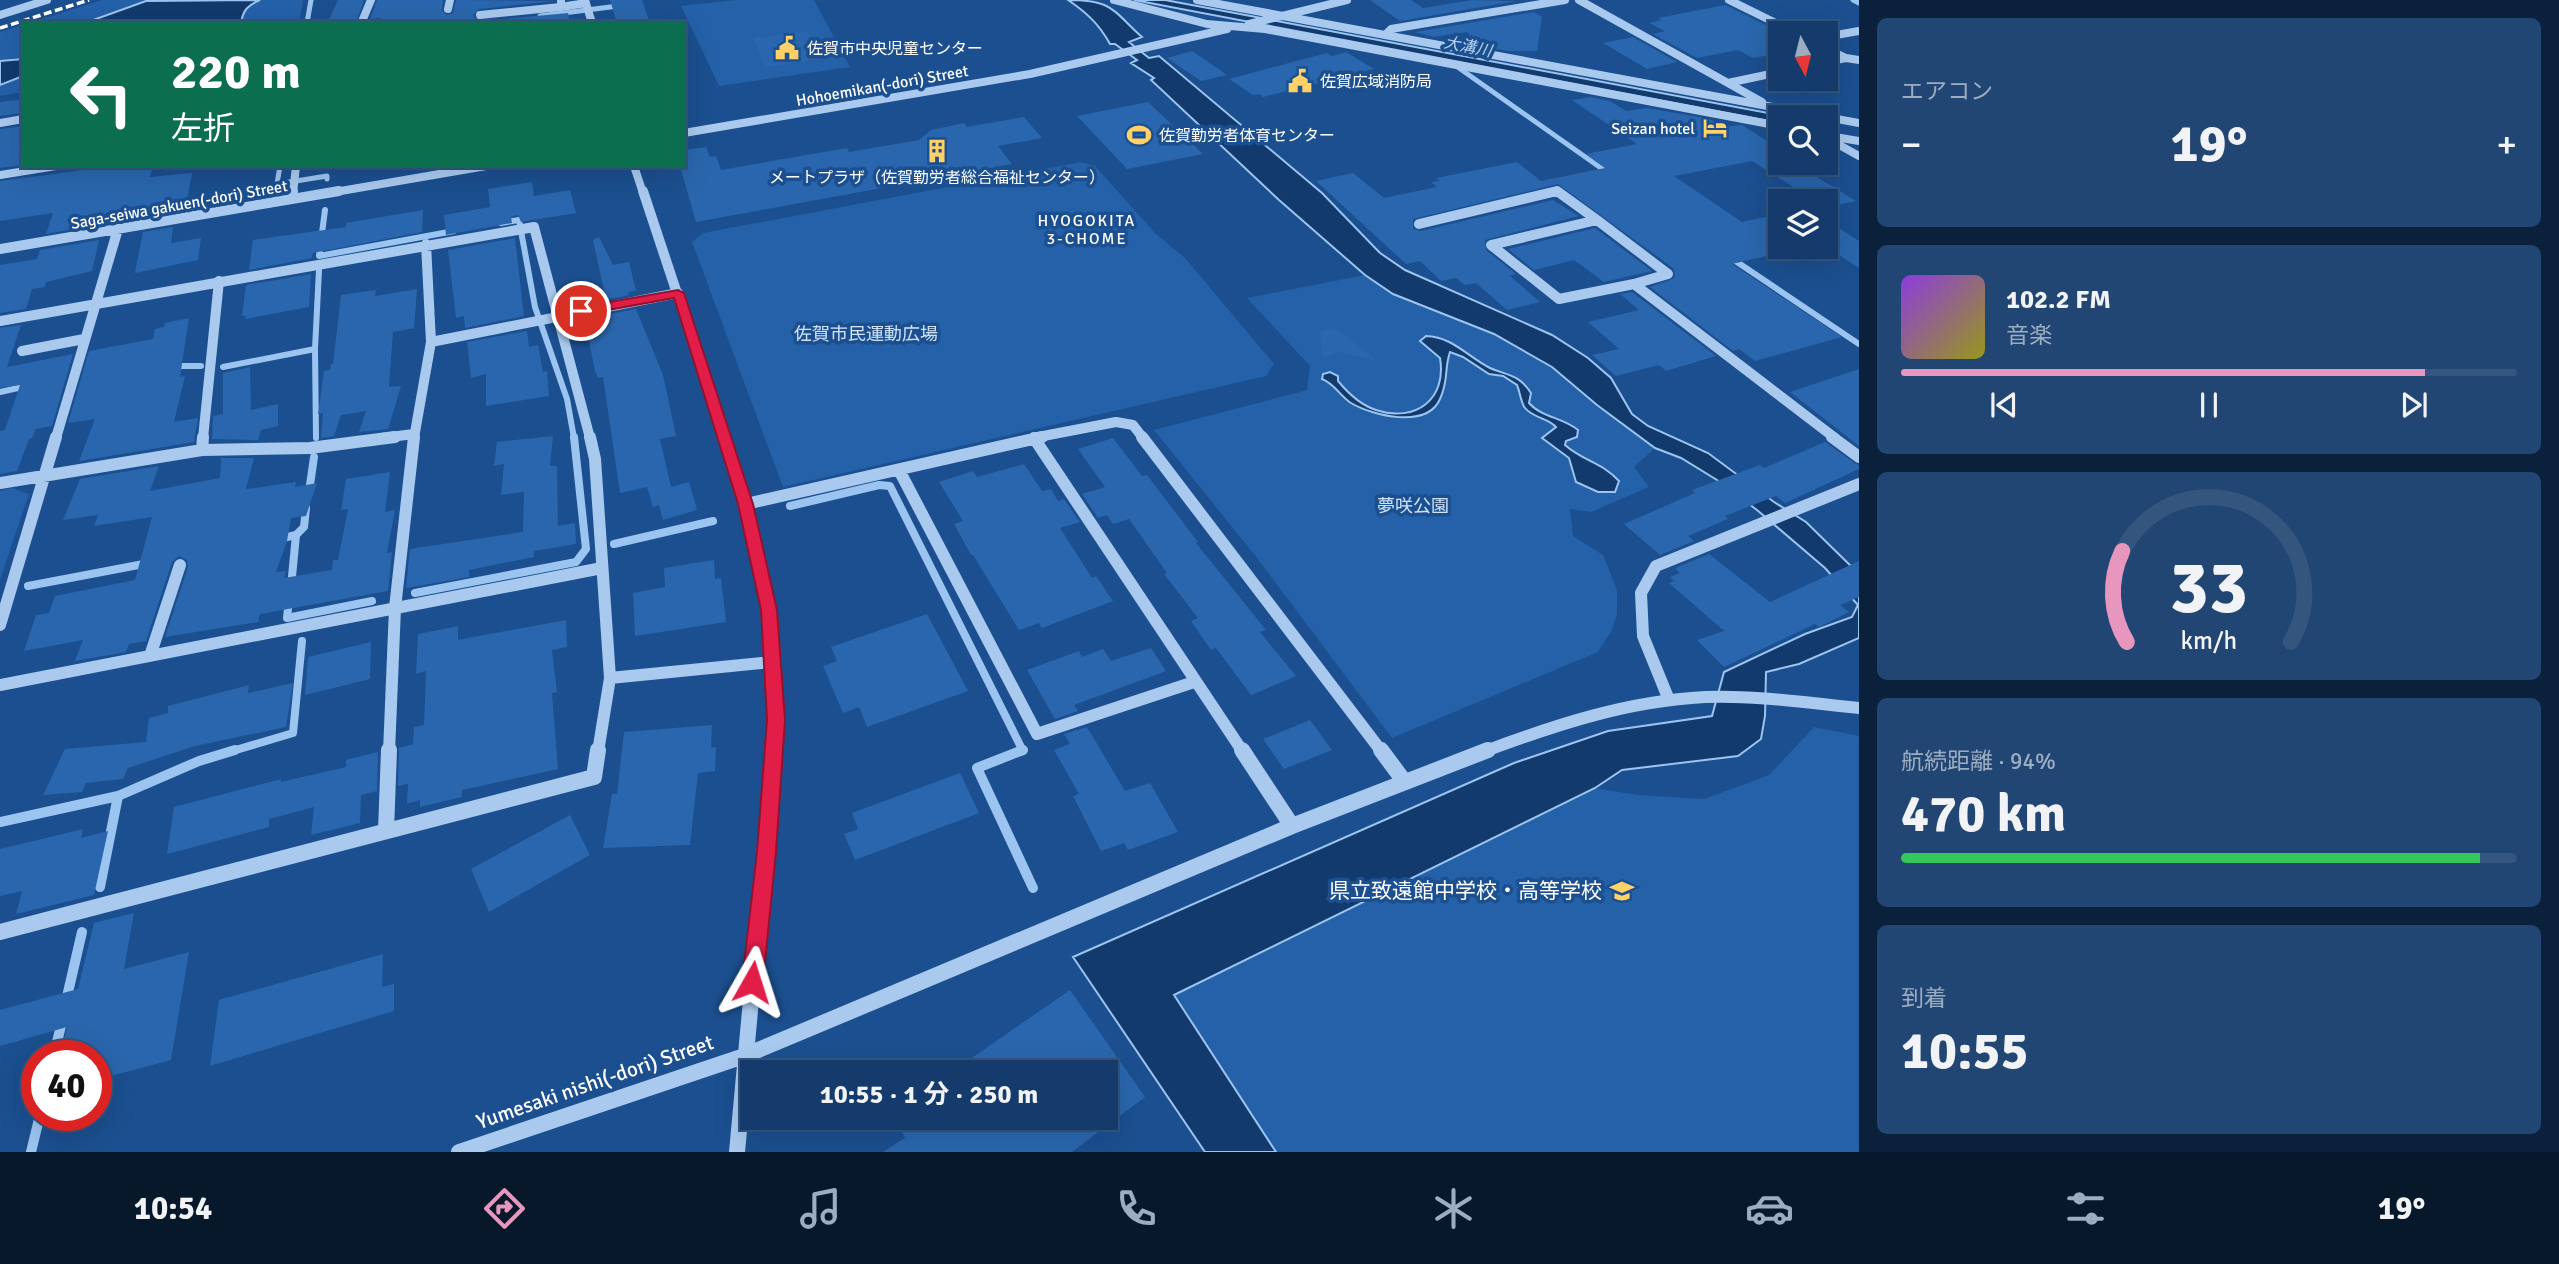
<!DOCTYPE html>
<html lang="ja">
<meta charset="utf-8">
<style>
:root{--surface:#143b6b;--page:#214673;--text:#f1f3f6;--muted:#9dadc1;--line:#33557e;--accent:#e797bd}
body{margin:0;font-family:Signika,"Noto Sans JP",sans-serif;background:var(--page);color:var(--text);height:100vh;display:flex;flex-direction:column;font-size:26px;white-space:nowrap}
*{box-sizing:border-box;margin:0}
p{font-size:23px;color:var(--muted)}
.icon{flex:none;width:38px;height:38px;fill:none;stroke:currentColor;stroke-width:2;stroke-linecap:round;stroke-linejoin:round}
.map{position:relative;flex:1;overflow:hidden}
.details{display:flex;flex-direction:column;gap:18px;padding:18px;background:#0b203b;width:700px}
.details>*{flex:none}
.banner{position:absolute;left:21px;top:21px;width:665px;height:147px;border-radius:0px;box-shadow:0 7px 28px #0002,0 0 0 2px var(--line);background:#0b6e4f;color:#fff;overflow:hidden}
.needle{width:46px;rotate:173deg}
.controls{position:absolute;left:1768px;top:21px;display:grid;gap:14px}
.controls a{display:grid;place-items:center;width:70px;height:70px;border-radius:0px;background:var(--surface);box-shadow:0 7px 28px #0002,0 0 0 2px var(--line);font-size:35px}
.speed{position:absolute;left:21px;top:1040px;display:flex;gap:14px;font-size:35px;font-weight:700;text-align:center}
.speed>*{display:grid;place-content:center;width:91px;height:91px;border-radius:50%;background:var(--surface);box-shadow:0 7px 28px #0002,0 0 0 2px var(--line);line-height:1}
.speed .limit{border:10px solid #d22;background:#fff;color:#111}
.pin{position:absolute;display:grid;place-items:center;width:60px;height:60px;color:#fff;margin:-30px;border:4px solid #fff;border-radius:50%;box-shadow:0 2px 7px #0007}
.me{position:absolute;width:77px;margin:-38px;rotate:6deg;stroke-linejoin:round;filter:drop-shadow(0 0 5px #0008)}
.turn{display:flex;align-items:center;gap:24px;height:147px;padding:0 35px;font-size:32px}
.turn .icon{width:91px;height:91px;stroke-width:2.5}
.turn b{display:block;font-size:49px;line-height:60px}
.big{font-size:52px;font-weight:700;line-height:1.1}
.details .card{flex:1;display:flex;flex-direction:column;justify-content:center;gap:10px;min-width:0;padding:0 24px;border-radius:10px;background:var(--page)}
.details .dial{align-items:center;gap:0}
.dial svg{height:182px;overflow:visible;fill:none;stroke:var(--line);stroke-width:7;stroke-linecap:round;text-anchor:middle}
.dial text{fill:var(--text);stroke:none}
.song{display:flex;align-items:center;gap:21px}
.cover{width:84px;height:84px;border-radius:10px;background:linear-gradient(135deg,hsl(270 70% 55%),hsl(60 70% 35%))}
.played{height:7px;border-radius:4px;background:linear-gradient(90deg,var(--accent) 85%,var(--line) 85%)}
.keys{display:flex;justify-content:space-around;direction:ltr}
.heat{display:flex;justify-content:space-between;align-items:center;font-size:38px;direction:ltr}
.charge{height:10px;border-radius:5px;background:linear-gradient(90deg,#34c759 94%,var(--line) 0)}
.trip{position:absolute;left:740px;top:1060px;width:378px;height:70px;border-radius:0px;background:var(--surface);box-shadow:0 7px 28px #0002,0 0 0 2px var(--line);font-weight:700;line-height:70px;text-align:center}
.tab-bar{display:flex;height:112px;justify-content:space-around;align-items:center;background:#08182b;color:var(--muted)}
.tab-bar .icon{width:49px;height:49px}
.tab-bar .selected{color:var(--accent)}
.tab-bar b{font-size:32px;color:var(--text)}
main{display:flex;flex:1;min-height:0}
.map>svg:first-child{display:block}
</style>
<main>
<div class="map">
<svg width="1859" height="1152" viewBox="0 0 1859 1152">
<rect width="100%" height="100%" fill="#1b4f8f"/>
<path fill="#2461a8" d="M102,0H303L299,23H29Z
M735,0H814L850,67L719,86L681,6Z
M23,25V92L0,96V32Z
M1081,162L1095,166L1156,234L1185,258L1274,364L1266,376L783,487L692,242L703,233Z
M1365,275L1393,294L1494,334L1552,367L1597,405L1655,448L1634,467L1649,487L1591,512L1570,509L1573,536L1603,555L1617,590V614L1612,630L1598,652L1392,738L1257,558L1154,430L1307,390L1310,366L1247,298Z
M12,488L29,494L0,580V491Z
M1814,727L1859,736V1152H1276L1174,995L1595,788L1637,795L1704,799L1769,775Z"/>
<path fill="#123a6d" stroke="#9cc4f0" stroke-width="2" d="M260,0C248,5 243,10 241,23H85L146,1Z
M1068,0C1113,0 1112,10 1142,37L1129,42L1149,58L1159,56L1322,193L1380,253L1405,270L1552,335L1588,358L1611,378L1632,414L1648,426L1708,453L1774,502L1806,522L1859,574V638L1799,664L1766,672L1765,716L1761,739L1738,756L1622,770L1595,788L1174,995L1276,1152H1205L1073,957L1514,763L1608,731L1712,716L1724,672L1805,634L1852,617L1858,605L1825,568L1757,510L1717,480L1681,458L1655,448L1597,405L1552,367L1494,334L1393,294L1365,275L1279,200L1151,80L1154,78L1131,63L1137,60L1115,44H1110C1099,24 1087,13 1068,0Z
M1134,0H1165L1789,117H1780V123Z
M23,59V76L0,85V61Z
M1426,336C1453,337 1468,357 1490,368C1508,376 1519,374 1531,393L1529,403C1541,417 1564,418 1578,430L1577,437L1566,441L1565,445C1583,461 1603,463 1619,481L1615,492H1598L1576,482L1569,458L1542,438L1556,427C1548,418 1533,418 1525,408C1521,403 1520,392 1517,385L1503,376L1489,374L1463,357L1450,352C1444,369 1449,380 1440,399C1427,429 1373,416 1351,403C1340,396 1335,384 1322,379L1323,374L1330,372L1338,376V381C1348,393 1360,405 1376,410C1416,423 1447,399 1440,358L1420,341Z"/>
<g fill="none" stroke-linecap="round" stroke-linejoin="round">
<path stroke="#9cc4f0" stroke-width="5" d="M1853,0L1859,3
M540,16L618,6
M307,23L311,0
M1459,68L1608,173
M280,166L277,184L327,176V179"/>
<path stroke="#9cc4f0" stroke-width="6" d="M325,210L319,256L454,231
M501,223L519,220L535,307L567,399L574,438
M1731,258L1859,344
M172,366H201
M223,367L315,349
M0,392L27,386
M316,438L315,349L319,270"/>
<path stroke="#9cc4f0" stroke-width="8" d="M309,492L314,457
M790,506L879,485L890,486L1023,751L1020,752
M278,539L296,535
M614,544L713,521
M28,586L149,563
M291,587L296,535L304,527L306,508
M415,593L576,562L586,549L574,437
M289,599L287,618L372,601
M229,752L293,733L302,641"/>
<path stroke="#9cc4f0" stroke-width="10" d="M1023,750L977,768L1033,888
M0,822L118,796
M100,887L118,796L199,761L235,750
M66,1001L82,932
M54,1055L62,1021
M31,1152L40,1115"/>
</g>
<path fill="#2a66ad" d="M338,0H364L357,20L328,22Z
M377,0H443L442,10L447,15L453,13L456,0L554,1L479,9L473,15L478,21L380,23L381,18L370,19Z
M610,0H642L650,23H617Z
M1370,0H1411L1423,8L1473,0L1517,1L1400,21Z
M1725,5L1780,32V53L1753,58L1738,50L1697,58L1653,34L1665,31L1649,23L1662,20L1658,18Z
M1534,12L1542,17L1537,51H1508L1480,46L1467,32L1433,37L1415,32Z
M568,13L570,23H482V21Z
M808,31L823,59L765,67L753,38Z
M1633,37L1677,62L1647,69L1603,43Z
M1192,51L1227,75L1201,81L1167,58Z
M1346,52L1374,69L1263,97L1259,94L1253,95L1229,79L1327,53L1332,56Z
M1590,97L1610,101L1626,111L1647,108L1710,119L1722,127L1742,125L1780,149V163H1794L1856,201L1826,207L1825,201H1816L1752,161L1674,176L1742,222L1780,214V253L1732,264L1842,337L1755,361L1739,349L1733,351L1650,287L1673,279L1675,275L1673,268L1558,184L1413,219V229L1421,231L1553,200L1579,216L1485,240L1486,250L1516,274L1510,276L1540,302L1507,310L1476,283L1465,285L1456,278L1441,281L1420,261L1406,264L1316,181L1353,173L1384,198L1437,187L1431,182L1440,181L1436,178L1517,162L1541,181L1605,168L1586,154L1637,144L1572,100Z
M23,99V113L0,116V102Z
M1148,102L1203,154L1127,169L1077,116Z
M1024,117L1042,138L998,146L1012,164L696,222L680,166H684V150L706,147L710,157L716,156L721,170L847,148L849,152L919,140L931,130L964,123L967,127Z
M23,126V165L0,168V129Z
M114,166H153L150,177L192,173L187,200L177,201L176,211L146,216L148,206L106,213L103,224L46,234L53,213L0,221V181Z
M532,182L534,196L570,190L576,213L521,222L518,215L511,217L512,223L446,235L444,215L490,207L488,189Z
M423,210L422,232L313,253L312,258L249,270L253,240L346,227V223Z
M1825,219L1859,241V268L1825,246Z
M173,227L171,243L201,238L198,260L135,273L143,232Z
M1595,228L1652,271L1604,282L1574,260L1534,270L1508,249Z
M599,237L613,265L629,262L636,291L628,292L629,295L606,300L593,240Z
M515,238L524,316L465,328L464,316L456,318L448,250Z
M99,240L92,271L46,282L45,287L32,289L26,309L0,313V265L37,259L40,250Z
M311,274L309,307L245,319L246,316H242L246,285Z
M417,289L414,328L393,332L389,387L401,386L388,429L359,432L366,411L341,415L334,436L321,438L323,413L318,414L324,371L330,370L331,364H333L341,295L376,290L375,296Z
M1632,292L1716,356L1666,371L1659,365L1616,376L1592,355L1619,349L1588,322L1639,310L1620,294Z
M636,309L663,375L676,436L660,439L671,487L689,482L697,510L663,520L659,505L653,507L647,487L620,493L603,377L598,378L595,371L587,331L595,329L594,325L610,321L609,314Z
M189,318L180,377L185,376L174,422L198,418L194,442L79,461L95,419L68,423L89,351L153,339L155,329L164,327L165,323Z
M21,325L7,367L73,354L52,426L36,429L32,438L29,439L17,471L0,474V431L5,430L20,385L0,388V328Z
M1330,328L1339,330L1378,361L1338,352L1322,358L1320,332Z
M527,331L529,347L538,345L543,372L547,371L549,396L486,406V374L471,378L467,342Z
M250,367L251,410L278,404V426L261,430L258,440L212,439L213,416L223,414V373Z
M1859,369V446L1790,392Z
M553,436L550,466H557L558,526L575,523L576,544L534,551V557L469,570V577L406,588L410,549L523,532L524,492L501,495L504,464L494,466L497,442Z
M1113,438L1142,476L1147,475L1198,542L1196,543L1266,630L1260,632L1296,676L1251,695L1216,648L1211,650L1191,621L1198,618L1164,574L1167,573L1129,519L1113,524L1107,515L1098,518L1082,494L1105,487L1078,449Z
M1825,442L1859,466V469L1785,503L1776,496L1725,516L1728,519L1688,536L1694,541L1660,555L1624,524L1695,493L1692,490L1760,465L1764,468Z
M221,458H254L246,489L296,482L295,487L317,483L306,516L291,518L287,541L276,572L286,571L284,578L332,570L333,560H338L348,509L341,510L346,479L390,472L385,512L395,510L387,553L392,552L388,591L260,614L258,622L165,637L188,567L187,560L179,556L172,562L146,641L129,644L126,652L75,661L83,640L24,651L36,615L49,613L55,596L135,580L152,517L94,526L98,515L63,520L80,479L159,466L150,491L220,478Z
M1024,464L1042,491L1051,489L1058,501L1064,499L1080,522L1060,528L1092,578L1096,576L1113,601L1042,628L1039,623L1019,630L973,555H971L954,524L963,521L939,482L973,471L977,477Z
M1709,554L1770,602L1859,561V597L1840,605L1849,612L1819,627L1815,624L1724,667L1697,640L1724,631L1669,583L1674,581L1670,577L1680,573L1675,568Z
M714,560L715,579L721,578L726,622L635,636L633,593L665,587L664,568Z
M927,614L968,691L867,727L859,707L843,713L823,666L837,661L831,647Z
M566,620L567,647L552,650L557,692L552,693L558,769L462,790V797L420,807V800L407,804L408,784L398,786L399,748L413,744L414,727L424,725L426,671L416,674L418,634L458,626V640Z
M371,642L370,679L305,695L308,657Z
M1151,648L1166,671L1074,705L1078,711L1055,719L1027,670L1079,651L1082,657L1103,649L1111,661Z
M293,683L286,727L195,746L128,768L123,779L86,783L82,792L43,795L65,749L146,742L149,718L168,713V706L249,685L248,693Z
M1310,720L1332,750L1284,769L1263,739Z
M712,725L711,748L716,747L715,771L698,773L690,845L603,848L612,794H617L624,732Z
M1087,727L1125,791L1150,783L1178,832L1128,850L1124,843L1101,851L1073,796L1079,794L1054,750L1070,744L1064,734Z
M378,752L377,791L361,795L360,823L311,835L314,807L269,819V827L167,854L174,807L281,779V782L346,767V760Z
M960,773L979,813L855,860L844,834L858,829L852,813Z
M570,815L590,855L489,912L471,869Z
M83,829L81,838L108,831L94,895L16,914L22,891L0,896V849Z
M134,913L124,969L189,952L171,1060L96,1080V1055H60L67,1027L0,1046V1010L78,989L94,923Z
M383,954L382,987L394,984V1011L210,1066L219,1000Z
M1070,990L1145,1097L1072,1152H883L905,1138L895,1118H1106V1073H950Z"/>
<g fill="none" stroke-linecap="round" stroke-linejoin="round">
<path stroke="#a9c9ee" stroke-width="8" d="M585,0L592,23
M1114,0L1207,24L1265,29L1780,126
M1197,0L1859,123
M1579,0L1762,102
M1729,0L1796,33
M561,7L586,3
M448,9L450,0
M0,15L47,0
M480,15L561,7V0
M363,19L371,0
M1249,24L1347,0
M1385,35L1391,29L1565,0
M1825,37L1859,31
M1825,48L1846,58L1859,60
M1825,62L1846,58
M1728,83L1780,72
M0,123L23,119
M684,133L1030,74L1227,29
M1829,136L1859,141
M1825,137L1859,156
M634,166L643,193
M0,175L56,166
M293,193L296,166
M329,193L486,166
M1549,193H1560"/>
<path stroke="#a9c9ee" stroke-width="10" d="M643,191L725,438
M1557,191L1597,220
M292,199L293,191
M1597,220L1668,274L1634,284L1559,299L1491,245Z
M1419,224L1557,191
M0,249L339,191
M1634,284L1835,438
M0,321L534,227L590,438
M431,342L678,293
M22,351L84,339
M56,438L118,229
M203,438L219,281
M382,438L414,434
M414,438L431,342L426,244
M1033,438L1116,422L1133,425L1143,438"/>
<path stroke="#a9c9ee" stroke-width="12" d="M590,437L595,459L610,678L598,752
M724,437C757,539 782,644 774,752
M1142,437L1382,752
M1832,437L1859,457
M1034,438L1243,752
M202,450L203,437
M899,470L1037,734L1194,682
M0,483L202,450L310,448L395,437
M746,504L1042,437
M0,625L56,437
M150,656L180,565
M610,678L772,662
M0,685L602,568
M1669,700L1643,636L1641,593L1656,566L1859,484
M389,752L395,608L414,437
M1483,752C1555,725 1627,701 1705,697C1756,695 1808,703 1859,708"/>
<path stroke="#a9c9ee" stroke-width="16" d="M1242,750L1292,826
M1381,750L1404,781
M386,831L389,750
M0,932L594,777L598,750
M459,1152L744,1056L1292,826L1488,750
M737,1152L774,750"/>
<path stroke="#fff" stroke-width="3.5" stroke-dasharray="8 3.5" stroke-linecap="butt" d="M0,28L89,0"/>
</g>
<path fill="#e11d48" stroke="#92132f" stroke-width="2" d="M678,290L684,293L753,504L777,610L785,720L776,852L763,982L760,990L752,993L745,990L742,982L757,852L767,720L761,610L738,504L674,298L581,315L574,311L581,307Z"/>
<defs>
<g id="civic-bare" transform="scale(1.89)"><path d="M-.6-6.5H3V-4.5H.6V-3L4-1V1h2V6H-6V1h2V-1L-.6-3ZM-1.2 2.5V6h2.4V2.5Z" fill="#ffd166" stroke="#1b4f8f" stroke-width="2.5" paint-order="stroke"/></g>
<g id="hotel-bare" transform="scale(1.89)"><path d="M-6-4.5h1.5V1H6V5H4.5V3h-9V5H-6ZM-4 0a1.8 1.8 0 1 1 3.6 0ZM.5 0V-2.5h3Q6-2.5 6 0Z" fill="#ffd166" stroke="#1b4f8f" stroke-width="2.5" paint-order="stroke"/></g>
<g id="stadium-bare" transform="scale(1.89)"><path d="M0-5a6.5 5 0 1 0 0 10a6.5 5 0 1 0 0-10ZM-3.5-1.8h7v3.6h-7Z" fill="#ffd166" stroke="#1b4f8f" stroke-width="2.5" paint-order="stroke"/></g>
<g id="building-bare" transform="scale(1.89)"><path d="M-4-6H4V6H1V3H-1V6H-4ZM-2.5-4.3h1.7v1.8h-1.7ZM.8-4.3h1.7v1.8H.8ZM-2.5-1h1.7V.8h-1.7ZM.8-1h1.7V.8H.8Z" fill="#ffd166" stroke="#1b4f8f" stroke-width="2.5" paint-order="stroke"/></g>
<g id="school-bare" transform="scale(1.89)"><path d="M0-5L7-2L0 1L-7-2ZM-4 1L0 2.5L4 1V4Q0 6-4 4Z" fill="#ffd166" stroke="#1b4f8f" stroke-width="2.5" paint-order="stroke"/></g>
</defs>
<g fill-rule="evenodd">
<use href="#civic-bare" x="787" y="48"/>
<use href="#civic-bare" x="1300" y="81"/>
<use href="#hotel-bare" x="1715" y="128"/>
<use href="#stadium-bare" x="1139" y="135"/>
<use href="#building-bare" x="937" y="151"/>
<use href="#school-bare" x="1622" y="891"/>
</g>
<g text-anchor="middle" stroke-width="7" stroke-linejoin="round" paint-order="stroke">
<g font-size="16" font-style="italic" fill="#b5d3f5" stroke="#1b4f8f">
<text transform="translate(1468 46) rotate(11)" y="6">大溝川</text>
</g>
<g font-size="16" fill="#fff" stroke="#1b4f8f" text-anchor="start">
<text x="807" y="54">佐賀市中央児童センター</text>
<text x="1320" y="87">佐賀広域消防局</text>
<text x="1695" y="134" text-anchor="end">Seizan hotel</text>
<text x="1159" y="141">佐賀勤労者体育センター</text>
<text x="937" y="183" text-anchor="middle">メートプラザ（佐賀勤労者総合福祉センター）</text>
</g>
<g font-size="16" fill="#fff" stroke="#1b4f8f">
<text transform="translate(882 85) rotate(-10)" y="6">Hohoemikan(-dori) Street</text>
<text transform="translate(179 204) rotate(-10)" y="6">Saga-seiwa gakuen(-dori) Street</text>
</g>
<g font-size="16" letter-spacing="2" fill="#fff" stroke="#1b4f8f">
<text x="1087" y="226">HYOGOKITA<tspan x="1087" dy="18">3-CHOME</tspan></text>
</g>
<g font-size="18" fill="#cfe3fa" stroke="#1b4f8f">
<text x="866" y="340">佐賀市民運動広場</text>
<text x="1413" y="512">夢咲公園</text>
</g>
<g font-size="21" fill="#fff" stroke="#1b4f8f" text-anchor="end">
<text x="1602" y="898">県立致遠館中学校・高等学校</text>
</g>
<g font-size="21" fill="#fff" stroke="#1b4f8f">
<text transform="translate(595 1082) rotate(-19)" y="7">Yumesaki nishi(-dori) Street</text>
</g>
</g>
</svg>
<div class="controls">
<a><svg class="needle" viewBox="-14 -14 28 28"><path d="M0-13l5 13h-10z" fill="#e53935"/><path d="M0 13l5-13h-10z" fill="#9dadc1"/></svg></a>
<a><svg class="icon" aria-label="search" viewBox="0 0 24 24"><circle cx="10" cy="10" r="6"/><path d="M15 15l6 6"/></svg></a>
<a><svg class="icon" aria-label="layers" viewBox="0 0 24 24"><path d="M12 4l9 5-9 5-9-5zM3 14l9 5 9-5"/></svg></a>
</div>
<div class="speed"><div class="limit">40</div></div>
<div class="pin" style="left:581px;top:311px;background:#d93025"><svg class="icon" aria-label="arrive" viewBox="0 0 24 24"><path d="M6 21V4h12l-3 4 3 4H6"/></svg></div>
<svg class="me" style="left:752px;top:982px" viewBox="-20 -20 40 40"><path d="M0-17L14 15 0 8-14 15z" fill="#e11d48" stroke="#fff" stroke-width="4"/></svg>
<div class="trip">10:55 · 1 分 · 250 m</div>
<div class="banner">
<div class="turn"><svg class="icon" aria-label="left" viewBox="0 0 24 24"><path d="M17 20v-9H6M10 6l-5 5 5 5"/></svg><div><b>220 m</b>左折</div></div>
</div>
</div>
<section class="details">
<div class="card"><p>エアコン</p>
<div class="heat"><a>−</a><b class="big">19°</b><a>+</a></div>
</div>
<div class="card">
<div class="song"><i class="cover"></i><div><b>102.2 FM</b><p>音楽</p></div></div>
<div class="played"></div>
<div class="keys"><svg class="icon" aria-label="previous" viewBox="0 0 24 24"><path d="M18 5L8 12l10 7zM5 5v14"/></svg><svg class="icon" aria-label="pause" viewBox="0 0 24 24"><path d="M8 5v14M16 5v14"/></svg><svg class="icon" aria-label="next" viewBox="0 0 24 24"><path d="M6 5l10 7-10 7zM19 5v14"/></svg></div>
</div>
<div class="card dial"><svg viewBox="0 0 100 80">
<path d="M14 69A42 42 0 1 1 86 69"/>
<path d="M14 69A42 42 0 0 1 12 29" stroke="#e797bd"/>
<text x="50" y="56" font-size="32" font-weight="700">33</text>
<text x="50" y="72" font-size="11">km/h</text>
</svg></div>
<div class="card"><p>航続距離 · 94%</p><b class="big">470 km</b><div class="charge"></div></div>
<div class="card"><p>到着</p><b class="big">10:55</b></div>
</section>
</main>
<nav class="tab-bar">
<b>10:54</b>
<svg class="icon selected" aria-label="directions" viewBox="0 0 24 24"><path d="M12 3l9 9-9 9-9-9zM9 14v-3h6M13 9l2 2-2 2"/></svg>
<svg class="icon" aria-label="music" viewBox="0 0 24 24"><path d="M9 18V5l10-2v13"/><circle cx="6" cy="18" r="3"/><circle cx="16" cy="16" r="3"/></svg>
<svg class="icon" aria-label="phone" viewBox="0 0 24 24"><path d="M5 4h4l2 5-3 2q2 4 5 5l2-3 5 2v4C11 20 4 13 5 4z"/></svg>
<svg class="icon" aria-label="climate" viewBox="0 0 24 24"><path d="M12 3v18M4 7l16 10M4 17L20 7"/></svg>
<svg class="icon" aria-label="car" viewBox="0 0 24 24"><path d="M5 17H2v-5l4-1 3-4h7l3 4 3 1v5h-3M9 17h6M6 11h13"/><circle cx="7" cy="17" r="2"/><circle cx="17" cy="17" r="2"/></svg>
<svg class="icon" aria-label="filters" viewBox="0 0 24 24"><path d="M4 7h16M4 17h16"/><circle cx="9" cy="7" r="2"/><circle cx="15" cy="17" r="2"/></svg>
<b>19°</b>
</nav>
